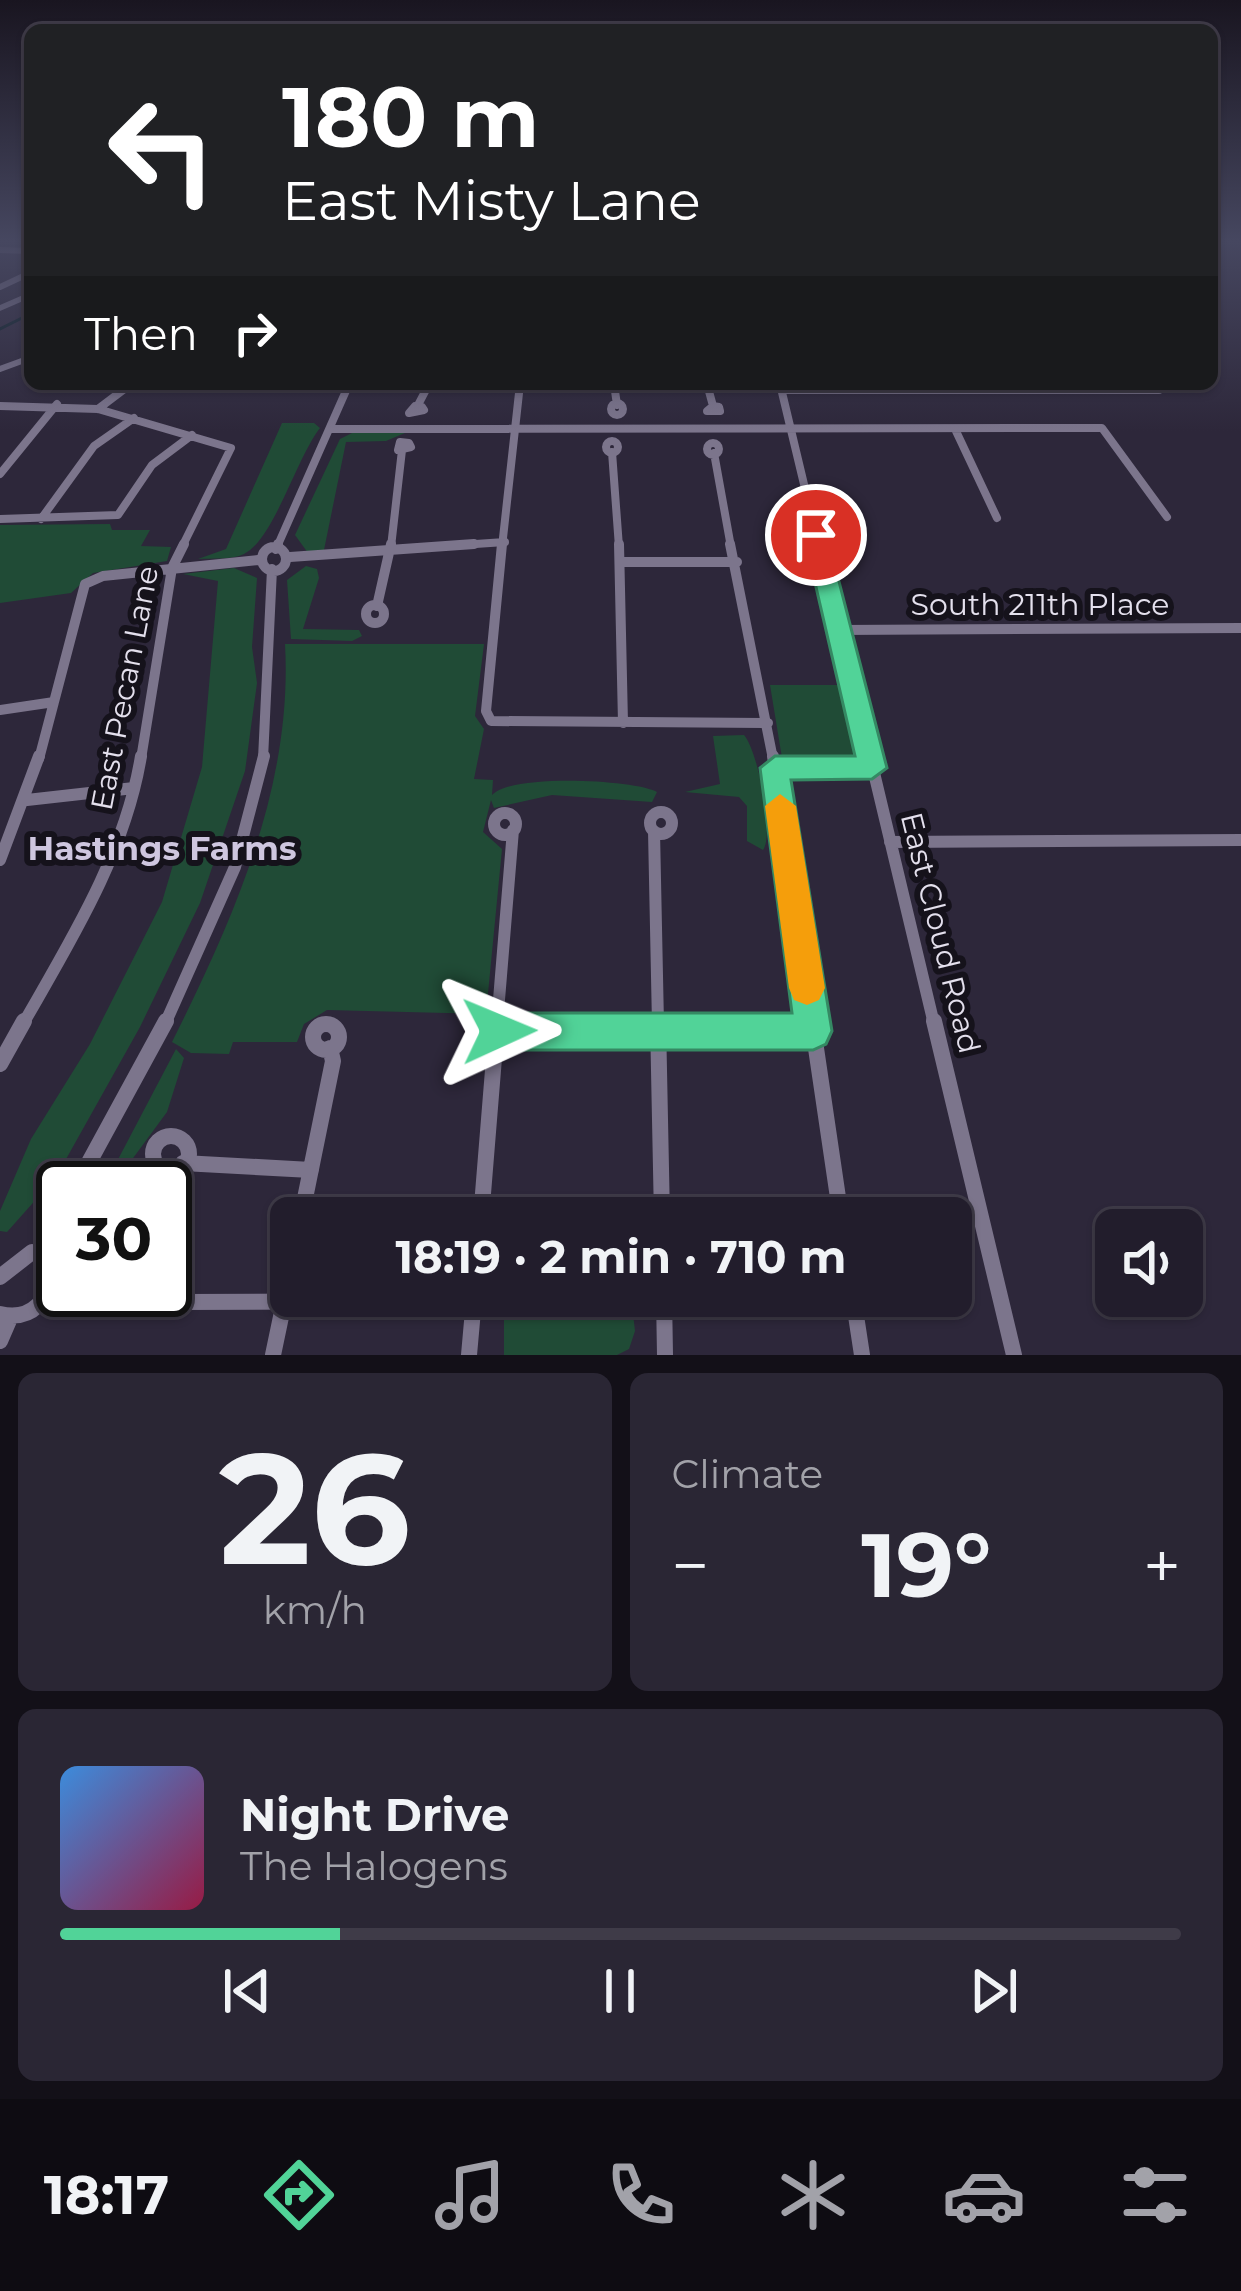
<!DOCTYPE html>
<meta charset="utf-8">
<style>
:root{--surface:#221d2c;--page:#2a2634;--text:#f1f3f6;--muted:#a2a2a9;--line:#3f3b48;--accent:#51d398}
body{margin:0;font-family:Montserrat,sans-serif;background:var(--page);color:var(--text);height:100vh;display:flex;flex-direction:column;font-size:45px;white-space:nowrap}
*{box-sizing:border-box;margin:0}
p{font-size:39px;color:var(--muted)}
.icon{flex:none;width:66px;height:66px;fill:none;stroke:currentColor;stroke-width:2;stroke-linecap:round;stroke-linejoin:round}
.map{position:relative;height:1355px;overflow:hidden}
.side{display:flex;flex-direction:column;gap:18px;padding:18px;background:#131018;flex:1}
.side>*{flex:none}
.guide{position:absolute;left:24px;top:24px;width:1194px;height:366px;border-radius:18px;box-shadow:0 3px 9px #0004,0 0 0 3px var(--line);background:#202124;color:#fff;overflow:hidden}
.tools{position:absolute;left:1095px;top:1209px;display:grid;gap:24px}
.tools a{display:grid;place-items:center;width:108px;height:108px;border-radius:18px;background:var(--surface);box-shadow:0 3px 9px #0004,0 0 0 3px var(--line);font-size:60px}
.speed{position:absolute;left:36px;top:1161px;display:flex;gap:24px;font-size:60px;font-weight:700;text-align:center}
.speed>*{display:grid;place-content:center;width:156px;height:156px;border-radius:50%;background:var(--surface);box-shadow:0 3px 9px #0004,0 0 0 3px var(--line);line-height:1}
.speed .limit{border:6px solid #111;border-radius:18px;background:#fff;color:#111}
.pin{position:absolute;display:grid;place-items:center;width:102px;height:102px;color:#fff;margin:-51px;border:6px solid #fff;border-radius:50%;box-shadow:0 3px 12px #0007}
.me{position:absolute;width:132px;margin:-66px;rotate:89deg;stroke-linejoin:round;filter:drop-shadow(0 0 9px #0008)}
.turn{display:flex;align-items:center;gap:42px;height:252px;padding:0 60px;font-size:54px}
.turn .icon{width:156px;height:156px;stroke-width:2.5}
.turn b{display:block;font-size:84px;line-height:102px}
.then{display:flex;align-items:center;height:114px;padding:0 60px;background:#0003;gap:24px;font-size:45px}
.big{font-size:90px;font-weight:700;line-height:1.1}
.side .card{flex:1;display:flex;flex-direction:column;justify-content:center;gap:18px;min-width:0;padding:0 42px;border-radius:18px;background:var(--page)}
.side .dial{align-items:center;gap:0}
.dial b{font-size:156px;line-height:1}
.song{display:flex;align-items:center;gap:36px}
.cover{width:144px;height:144px;border-radius:18px;background:linear-gradient(135deg,hsl(210 70% 55%),hsl(340 70% 35%))}
.played{height:12px;border-radius:6px;background:linear-gradient(90deg,var(--accent) 25%,var(--line) 25%)}
.keys{display:flex;justify-content:space-around;direction:ltr}
.heat{display:flex;justify-content:space-between;align-items:center;font-size:66px;direction:ltr}
.side .tiles{flex:1;display:grid;gap:18px;grid-template-columns:1fr 1fr}
.card:last-child{grid-column:span 2}
.trip{position:absolute;left:270px;top:1197px;width:702px;height:120px;border-radius:18px;background:var(--surface);box-shadow:0 3px 9px #0004,0 0 0 3px var(--line);font-weight:700;line-height:120px;text-align:center}
.dock{display:flex;height:192px;justify-content:space-around;align-items:center;background:#0e0c12;color:var(--muted)}
.dock .icon{width:84px;height:84px}
.dock .active{color:var(--accent)}
.dock b{font-size:54px;color:var(--text)}
.map>svg:first-child{display:block}
</style>
<div class="map">
<svg width="1241" height="1355" viewBox="0 0 1241 1355">
<rect width="100%" height="100%" fill="#2d273a"/>
<path fill="#204b36" d="M282,423H314L320,428C296,459 274,539 244,554C232,560 212,558 198,559L226,549Z
M352,433H405L386,441L346,442L324,550L308,553L295,535L340,439Z
M110,524L112,530H150L141,546L171,547L167,561L93,573L71,593L0,603V525Z
M306,566L317,569L319,578L303,629L359,630L362,636L352,641L291,639L287,580Z
M234,568L257,578L252,647L257,683L245,771L200,903L140,1027L56,1177L7,1232L0,1231V1211L31,1139L90,1044L162,902L202,767L218,581L183,574Z
M285,644H484L475,716L484,729L474,779L493,780L492,795C512,773 637,780 657,792L652,802L552,795L494,808L491,800L483,832L502,849L486,1014L327,1010L304,1024L297,1042H233L229,1054L191,1053L172,1042C234,918 293,785 285,644Z
M770,685H838L858,756L852,762L782,758Z
M744,735C757,749 775,833 763,850L747,841V806L739,797L685,792L720,784L713,736Z
M176,1049L184,1058L167,1112L128,1165L127,1175L142,1188H103Z
M504,1296H631L635,1331L629,1349L617,1355H504Z"/>
<g fill="none" stroke-linecap="round" stroke-linejoin="round">
<path stroke="#061c22" stroke-width="3" d="M0,329L30,314"/>
<path stroke="#7c758c" stroke-width="6" d="M0,250L30,251
M0,287L30,273
M0,369L30,358"/>
<path stroke="#7c758c" stroke-width="8" d="M241,384L310,388
M614,384L617,405
M707,384L713,406
M780,384L819,547
M782,390H1159
M611 409a6 6 0 1 1 12 0a6 6 0 1 1-12 0Z
M418,405L429,384
M0,406L98,409L231,448L182,547
M415,406L422,407L424,410L409,413Z
M713,406L719,407L720,411H707Z
M98,409L131,384
M331,429L1102,428L1167,517
M955,429L997,518
M606 447a6 6 0 1 1 12 0a6 6 0 1 1-12 0Z
M400,442L409,443L411,447L398,450Z
M707 449a6 6 0 1 1 12 0a6 6 0 1 1-12 0Z
M612,452L619,547
M714,453L731,547
M0,474L57,404
M0,519L118,515L152,465L192,435
M41,519L94,446L134,418
M277,547L349,384
M391,547L402,450
M431,547L505,542
M502,547L520,384"/>
<path stroke="#7c758c" stroke-width="10" d="M502,544L486,711L491,721L768,723
M619,544L623,723
M730,544L773,759
M819,544L870,759
M262 559a12 12 0 1 1 24 0a12 12 0 1 1-24 0Z
M276,549L278,544
M290,557L474,544
M622,562H737
M366 614a9 9 0 1 1 18 0a9 9 0 1 1-18 0Z
M377,606L391,544
M838,630L1241,628
M0,710L54,702
M39,759L85,584L103,576L258,560
M141,759L172,568L184,544
M263,759L272,569"/>
<path stroke="#7c758c" stroke-width="12" d="M773,756L812,1024
M870,756L934,1024
M775,768H872
M27,800L134,788
M650 823a11 11 0 1 1 22 0a11 11 0 1 1-22 0Z
M494 824a11 11 0 1 1 22 0a11 11 0 1 1-22 0Z
M654,831L658,1024
M890,842L1241,840
M0,860L39,756
M23,1024C71,940 125,854 141,756
M165,1024L235,867L264,756
M497,1024L513,830"/>
<path stroke="#7c758c" stroke-width="16" d="M658,1021L662,1218
M812,1021L841,1218
M934,1021L1014,1355
M313 1037a13 13 0 1 1 26 0a13 13 0 1 1-26 0Z
M499,1031H813
M0,1064L24,1021
M153 1154a18 18 0 1 1 36 0a18 18 0 1 1-36 0Z
M183,1163L311,1170
M75,1188L166,1021
M301,1218L333,1061L330,1048
M481,1218L497,1021
M40,1252L63,1211
M0,1277L32,1252L47,1255L55,1268C50,1298 33,1322 0,1314
M75,1290L181,1302L474,1301
M664,1296L665,1355
M853,1296L862,1355
M0,1341L10,1318
M273,1355L291,1269
M469,1355L474,1299"/>
<path fill="#7c758c" fill-rule="evenodd" d="M30,292V298L0,311V305Z"/>
</g>
<linearGradient id="sky" x2="0" y2="1"><stop stop-color="#191520"/><stop offset="0.56" stop-color="#464760"/><stop offset="1" stop-color="#464760" stop-opacity="0"/></linearGradient>
<rect width="1241" height="431" fill="url(#sky)"/>
<path fill="#51d398" stroke="#358963" stroke-width="3" d="M816,528L827,535L887,768L872,779L791,780L832,1031L826,1044L813,1050H499L485,1044L480,1031L485,1018L499,1013H792L760,768L775,756H855L804,535Z"/>
<path fill="#f59e0b" d="M780,794L796,806L825,988L819,1000L807,1005L794,1000L789,988L765,806Z"/>
<g text-anchor="middle" stroke-width="12" stroke-linejoin="round" paint-order="stroke">
<g font-size="30" fill="#e4e0ed" stroke="#15121b">
<text x="1040" y="615">South 211th Place</text>
<text transform="translate(125 688) rotate(-79)" y="10">East Pecan Lane</text>
<text transform="translate(940 933) rotate(76)" y="10">East Cloud Road</text>
</g>
<g font-size="33" font-weight="bold" fill="#cec6df" stroke="#15121b">
<text x="162" y="860">Hastings Farms</text>
</g>
</g>
</svg>
<div class="tools">
<a><svg class="icon" aria-label="sound" viewBox="0 0 24 24"><path d="M4 9h4l5-4v14l-5-4H4zM17 9q2 3 0 6"/></svg></a>
</div>
<div class="speed"><div class="limit">30</div></div>
<div class="pin" style="left:816px;top:535px;background:#d93025"><svg class="icon" aria-label="arrive" viewBox="0 0 24 24"><path d="M6 21V4h12l-3 4 3 4H6"/></svg></div>
<svg class="me" style="left:499px;top:1031px" viewBox="-20 -20 40 40"><path d="M0-17L14 15 0 8-14 15z" fill="#51d398" stroke="#fff" stroke-width="4"/></svg>
<div class="trip">18:19 · 2 min · 710 m</div>
<div class="guide">
<div class="turn"><svg class="icon" aria-label="left" viewBox="0 0 24 24"><path d="M17 20v-9H6M10 6l-5 5 5 5"/></svg><div><b>180 m</b>East Misty Lane</div></div>
<div class="then">Then<svg class="icon" aria-label="right" viewBox="0 0 24 24"><path d="M7 20v-9h11M14 6l5 5-5 5"/></svg></div>
</div>
</div>
<section class="side">
<div class="tiles">
<div class="card dial"><b>26</b><p>km/h</p></div>
<div class="card"><p>Climate</p>
<div class="heat"><a>−</a><b class="big">19°</b><a>+</a></div>
</div>
<div class="card">
<div class="song"><i class="cover"></i><div><b>Night Drive</b><p>The Halogens</p></div></div>
<div class="played"></div>
<div class="keys"><svg class="icon" aria-label="previous" viewBox="0 0 24 24"><path d="M18 5L8 12l10 7zM5 5v14"/></svg><svg class="icon" aria-label="pause" viewBox="0 0 24 24"><path d="M8 5v14M16 5v14"/></svg><svg class="icon" aria-label="next" viewBox="0 0 24 24"><path d="M6 5l10 7-10 7zM19 5v14"/></svg></div>
</div>
</div>
</section>
<nav class="dock">
<b>18:17</b>
<svg class="icon active" aria-label="directions" viewBox="0 0 24 24"><path d="M12 3l9 9-9 9-9-9zM9 14v-3h6M13 9l2 2-2 2"/></svg>
<svg class="icon" aria-label="music" viewBox="0 0 24 24"><path d="M9 18V5l10-2v13"/><circle cx="6" cy="18" r="3"/><circle cx="16" cy="16" r="3"/></svg>
<svg class="icon" aria-label="phone" viewBox="0 0 24 24"><path d="M5 4h4l2 5-3 2q2 4 5 5l2-3 5 2v4C11 20 4 13 5 4z"/></svg>
<svg class="icon" aria-label="climate" viewBox="0 0 24 24"><path d="M12 3v18M4 7l16 10M4 17L20 7"/></svg>
<svg class="icon" aria-label="car" viewBox="0 0 24 24"><path d="M5 17H2v-5l4-1 3-4h7l3 4 3 1v5h-3M9 17h6M6 11h13"/><circle cx="7" cy="17" r="2"/><circle cx="17" cy="17" r="2"/></svg>
<svg class="icon" aria-label="filters" viewBox="0 0 24 24"><path d="M4 7h16M4 17h16"/><circle cx="9" cy="7" r="2"/><circle cx="15" cy="17" r="2"/></svg>
</nav>
